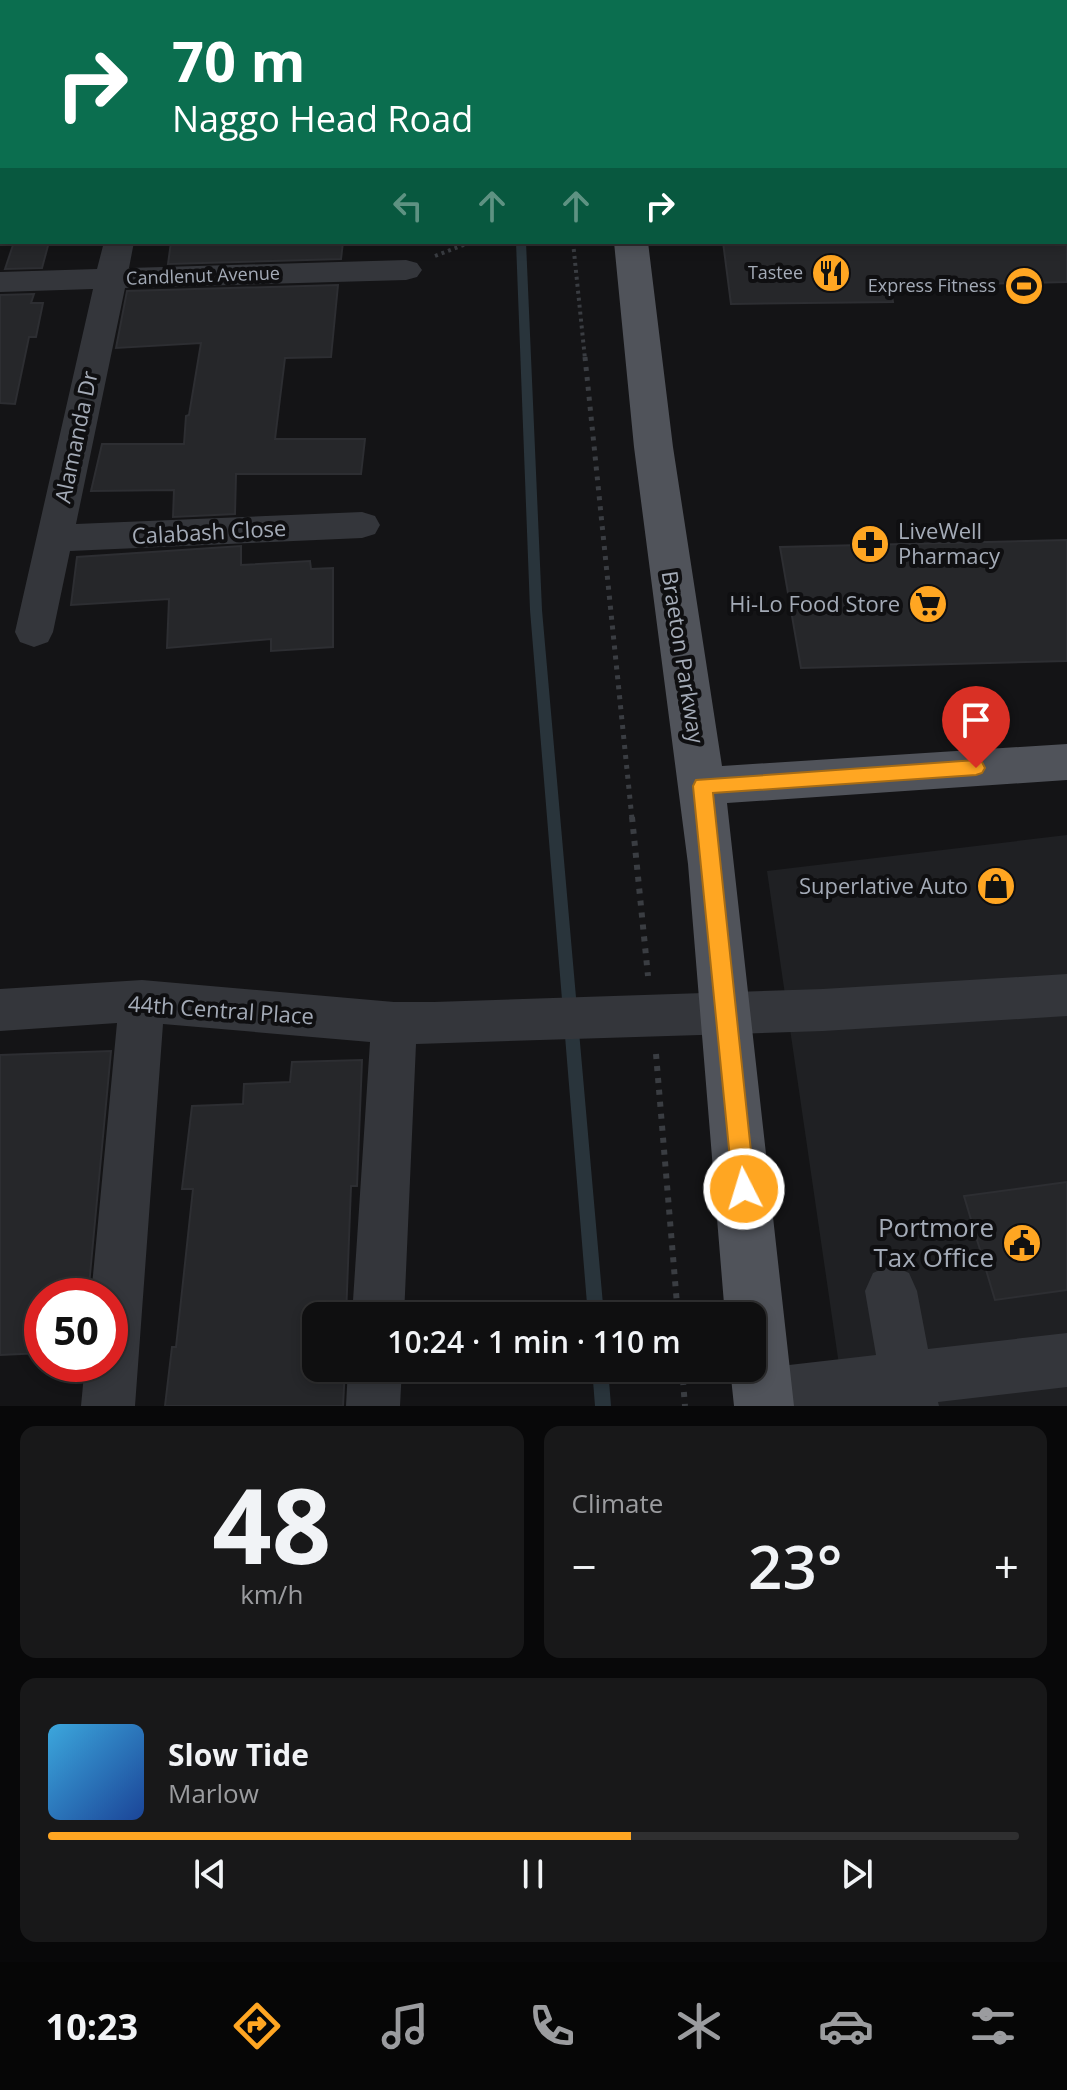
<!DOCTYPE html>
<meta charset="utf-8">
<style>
:root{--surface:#0f0f10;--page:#181819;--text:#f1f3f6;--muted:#9b9c9f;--line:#2f2f30;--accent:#ffa622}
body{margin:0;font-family:"Open Sans",sans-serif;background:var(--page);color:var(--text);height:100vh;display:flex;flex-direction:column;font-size:30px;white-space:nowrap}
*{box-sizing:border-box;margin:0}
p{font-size:26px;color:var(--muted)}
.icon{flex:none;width:44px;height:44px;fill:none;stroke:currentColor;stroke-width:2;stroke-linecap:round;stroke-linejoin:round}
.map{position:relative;height:1406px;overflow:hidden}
.side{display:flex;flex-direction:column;gap:20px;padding:20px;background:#080809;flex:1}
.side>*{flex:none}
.top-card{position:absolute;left:0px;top:0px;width:1068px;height:244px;box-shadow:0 4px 12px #0003,0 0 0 2px var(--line);background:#0b6e4f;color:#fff;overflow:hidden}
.speed{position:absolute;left:24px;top:1278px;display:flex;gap:16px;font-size:40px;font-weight:700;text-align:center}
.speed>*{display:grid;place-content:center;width:104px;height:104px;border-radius:50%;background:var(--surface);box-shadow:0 4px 12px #0003,0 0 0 2px var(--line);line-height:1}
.speed .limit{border:12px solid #d22;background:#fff;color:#111}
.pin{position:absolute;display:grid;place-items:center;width:68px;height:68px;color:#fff;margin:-82px -34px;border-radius:50% 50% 50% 0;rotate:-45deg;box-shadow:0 0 8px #0007}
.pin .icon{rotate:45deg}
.me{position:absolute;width:88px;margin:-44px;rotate:355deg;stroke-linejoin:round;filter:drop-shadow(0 0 6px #0008)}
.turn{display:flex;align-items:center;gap:28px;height:168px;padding:0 40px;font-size:36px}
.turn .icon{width:104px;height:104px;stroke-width:2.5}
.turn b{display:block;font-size:56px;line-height:68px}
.lanes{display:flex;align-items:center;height:76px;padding:0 40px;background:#0003;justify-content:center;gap:40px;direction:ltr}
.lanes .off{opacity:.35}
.big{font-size:60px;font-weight:600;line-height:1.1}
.side .tile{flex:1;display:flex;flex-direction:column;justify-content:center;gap:12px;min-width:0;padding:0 28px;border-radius:16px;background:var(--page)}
.side .dial{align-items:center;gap:0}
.dial b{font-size:104px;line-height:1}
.song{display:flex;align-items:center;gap:24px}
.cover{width:96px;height:96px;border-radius:12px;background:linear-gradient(135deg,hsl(200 70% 55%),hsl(220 70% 35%))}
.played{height:8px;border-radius:4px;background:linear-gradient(90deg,var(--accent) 60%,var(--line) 60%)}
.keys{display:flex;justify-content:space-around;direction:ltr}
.heat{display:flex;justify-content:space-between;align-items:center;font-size:44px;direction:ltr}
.side .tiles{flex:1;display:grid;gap:20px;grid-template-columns:1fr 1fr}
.tile:last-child{grid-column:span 2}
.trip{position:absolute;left:302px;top:1302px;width:464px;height:80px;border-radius:16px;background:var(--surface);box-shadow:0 4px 12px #0003,0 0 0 2px var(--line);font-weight:600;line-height:80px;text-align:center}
.tabs{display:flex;height:128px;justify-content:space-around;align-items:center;background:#060606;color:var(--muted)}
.tabs .icon{width:56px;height:56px}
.tabs .current{color:var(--accent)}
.tabs b{font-size:36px;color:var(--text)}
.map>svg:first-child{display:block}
</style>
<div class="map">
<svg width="1067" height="1406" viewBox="0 0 1067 1406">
<rect width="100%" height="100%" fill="#141416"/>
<path fill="#1f2023" d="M1067,835V1406H845L767,871Z"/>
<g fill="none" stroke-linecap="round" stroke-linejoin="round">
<path fill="#29343b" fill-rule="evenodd" d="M523,0H531V2H523Z
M516,242H526L542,610L604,1316H588L530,610Z
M592,1368H608L611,1406H595Z"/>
</g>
<path fill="#26272a" stroke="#2d2e32" stroke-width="2" d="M14,242H49L42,268L5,269Z
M171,242H343L341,259L168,264Z
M723,242H758V245L1067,242V282L890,286L893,302L731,304Z
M338,285L331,357L285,358L275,439H365L361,474H236L235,514L173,517L174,490L91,491L102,444H184L186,416L189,415L201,343L116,348L127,291Z
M34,294L31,303H43L36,337H29L15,404L0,403V295Z
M1067,540V661L801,668L780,547Z
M241,546V565L310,561L311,569L333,568V647L271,651V639L167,648L169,599L71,605L77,557Z
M111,1051L88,1296H42V1353L0,1355V1055Z
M362,1060L357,1186H351L346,1316H316V1368H345L343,1406H165L172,1347H176L193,1189H182L192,1106L243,1104L244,1084L290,1082L292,1062Z
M1067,1182V1290L995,1300L964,1196Z"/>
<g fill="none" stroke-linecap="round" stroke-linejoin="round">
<path stroke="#3a3d42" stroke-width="4" stroke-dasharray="3 4" stroke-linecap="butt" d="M573,242L585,359
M435,256L471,242"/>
<path stroke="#3a3d42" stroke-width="5" stroke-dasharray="4 6" stroke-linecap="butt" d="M585,357L632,819"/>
<path stroke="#3a3d42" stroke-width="6" stroke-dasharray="5 7" stroke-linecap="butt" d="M632,817L648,976
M656,1054L678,1316
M682,1368L685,1406"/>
<path fill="#34363b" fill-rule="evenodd" d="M94,0H120L121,2H95Z
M0,101H2V117H0Z
M104,242H134L129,268L406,260L417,263L422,270L417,277L406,280L125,288L76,524L362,512L375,516L380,525L375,534L362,538L70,551L53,632L48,642L34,647L20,642L15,632L93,289L0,292V272L97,269Z
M1067,974V1016L823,1031L416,1044L404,1316H352L370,1042L163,1024L135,1406H81L85,1364H110V1296H91L117,1023L0,1031V989L142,980L394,1002H434L823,989Z
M891,1265L909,1273L917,1291L928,1349L1067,1333V1387L938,1402L939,1406H741L736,1395L744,1376L763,1368L876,1355L865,1291L873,1273Z
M348,1368H402L400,1406H346Z"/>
<path fill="#50535a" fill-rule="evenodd" d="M614,242H648L673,447L722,766L1067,744V780L727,803L794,1406H734L730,1368H752V1316H725L688,864L634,447Z"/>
</g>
<path fill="#ffa622" stroke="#a66c16" stroke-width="2" d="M976,760L982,762L985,768L982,773L976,775L713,793L755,1189L752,1197L744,1200L736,1197L733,1189L693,786L696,780Z"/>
<defs>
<g id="restaurant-disc" transform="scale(2)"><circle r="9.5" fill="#ffa622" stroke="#0f0f11"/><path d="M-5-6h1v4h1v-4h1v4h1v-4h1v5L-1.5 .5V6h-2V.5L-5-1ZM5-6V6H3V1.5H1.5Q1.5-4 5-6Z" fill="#111"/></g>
<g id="stadium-disc" transform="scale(2)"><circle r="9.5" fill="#ffa622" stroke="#0f0f11"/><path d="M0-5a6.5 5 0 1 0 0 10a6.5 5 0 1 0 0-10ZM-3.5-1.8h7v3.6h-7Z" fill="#111"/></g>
<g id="pharmacy-disc" transform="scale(2)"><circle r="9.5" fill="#ffa622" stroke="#0f0f11"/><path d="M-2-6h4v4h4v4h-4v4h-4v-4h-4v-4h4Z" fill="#111"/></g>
<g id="supermarket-disc" transform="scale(2)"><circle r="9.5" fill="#ffa622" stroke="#0f0f11"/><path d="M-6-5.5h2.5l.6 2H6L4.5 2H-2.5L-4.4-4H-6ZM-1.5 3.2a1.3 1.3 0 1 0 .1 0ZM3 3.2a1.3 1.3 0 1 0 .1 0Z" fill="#111"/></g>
<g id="shop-disc" transform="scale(2)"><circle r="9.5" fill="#ffa622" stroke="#0f0f11"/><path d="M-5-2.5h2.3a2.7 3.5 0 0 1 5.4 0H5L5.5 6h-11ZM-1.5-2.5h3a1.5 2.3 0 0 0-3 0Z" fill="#111"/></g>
<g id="civic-disc" transform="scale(2)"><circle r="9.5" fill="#ffa622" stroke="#0f0f11"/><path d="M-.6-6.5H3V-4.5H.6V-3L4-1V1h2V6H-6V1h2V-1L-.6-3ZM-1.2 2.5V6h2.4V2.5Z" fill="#111"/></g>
</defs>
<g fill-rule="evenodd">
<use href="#restaurant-disc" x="831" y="273"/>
<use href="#stadium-disc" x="1024" y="286"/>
<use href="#pharmacy-disc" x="870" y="544"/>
<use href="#supermarket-disc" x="928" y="604"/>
<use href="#shop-disc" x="996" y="886"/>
<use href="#civic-disc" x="1022" y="1243"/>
</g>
<g text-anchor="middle" stroke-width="8" stroke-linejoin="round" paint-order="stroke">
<g font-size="18" fill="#a4abb7" stroke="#0f0f11" text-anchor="end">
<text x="803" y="279">Tastee</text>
<text x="996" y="292">Express Fitness</text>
</g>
<g font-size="18" fill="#a4abb7" stroke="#0f0f11">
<text transform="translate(203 276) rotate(-2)" y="6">Candlenut Avenue</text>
</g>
<g font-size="22" fill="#a4abb7" stroke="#0f0f11">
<text transform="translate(76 437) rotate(-78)" y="8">Alamanda Dr</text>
<text transform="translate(209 532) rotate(-3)" y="8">Calabash Close</text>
<text transform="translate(683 657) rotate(81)" y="8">Braeton Parkway</text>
<text transform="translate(221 1010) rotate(4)" y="8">44th Central Place</text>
</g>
<g font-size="22" fill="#a4abb7" stroke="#0f0f11" text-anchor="end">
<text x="898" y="539" text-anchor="start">LiveWell<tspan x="898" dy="25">Pharmacy</tspan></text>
<text x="900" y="612">Hi-Lo Food Store</text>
<text x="968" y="894">Superlative Auto</text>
</g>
<g font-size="26" fill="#a4abb7" stroke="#0f0f11" text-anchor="end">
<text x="994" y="1237">Portmore<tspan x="994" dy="30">Tax Office</tspan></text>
</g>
</g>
</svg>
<div class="speed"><div class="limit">50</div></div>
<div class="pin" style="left:976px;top:768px;background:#d93025"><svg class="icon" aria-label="arrive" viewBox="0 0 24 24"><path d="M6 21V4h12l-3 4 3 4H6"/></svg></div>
<svg class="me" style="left:744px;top:1189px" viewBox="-20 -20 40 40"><circle r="17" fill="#ffa622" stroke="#fff" stroke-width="3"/><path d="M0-11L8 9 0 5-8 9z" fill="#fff"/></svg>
<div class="trip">10:24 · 1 min · 110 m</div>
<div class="top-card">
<div class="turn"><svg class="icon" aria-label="right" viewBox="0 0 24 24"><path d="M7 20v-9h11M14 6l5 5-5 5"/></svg><div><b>70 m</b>Naggo Head Road</div></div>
<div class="lanes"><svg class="icon off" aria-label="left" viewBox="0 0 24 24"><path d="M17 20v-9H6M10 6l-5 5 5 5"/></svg><svg class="icon off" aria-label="ahead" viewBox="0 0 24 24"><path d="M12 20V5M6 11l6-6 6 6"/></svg><svg class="icon off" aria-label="ahead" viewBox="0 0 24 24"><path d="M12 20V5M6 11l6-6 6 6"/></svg><svg class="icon" aria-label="right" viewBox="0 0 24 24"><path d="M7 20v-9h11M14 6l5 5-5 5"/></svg></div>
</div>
</div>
<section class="side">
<div class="tiles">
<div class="tile dial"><b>48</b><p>km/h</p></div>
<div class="tile"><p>Climate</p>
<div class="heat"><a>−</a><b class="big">23°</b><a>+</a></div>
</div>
<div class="tile">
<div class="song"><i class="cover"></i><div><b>Slow Tide</b><p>Marlow</p></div></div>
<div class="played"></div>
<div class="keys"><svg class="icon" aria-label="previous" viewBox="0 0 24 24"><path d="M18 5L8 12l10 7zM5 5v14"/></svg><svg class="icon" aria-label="pause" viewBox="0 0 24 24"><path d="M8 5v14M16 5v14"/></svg><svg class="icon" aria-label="next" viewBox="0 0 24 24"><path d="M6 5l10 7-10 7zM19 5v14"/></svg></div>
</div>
</div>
</section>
<nav class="tabs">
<b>10:23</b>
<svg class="icon current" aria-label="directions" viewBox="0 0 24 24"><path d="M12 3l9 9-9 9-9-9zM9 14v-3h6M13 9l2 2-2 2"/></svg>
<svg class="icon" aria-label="music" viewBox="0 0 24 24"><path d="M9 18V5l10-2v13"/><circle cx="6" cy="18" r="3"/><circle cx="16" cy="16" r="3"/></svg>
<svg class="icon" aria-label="phone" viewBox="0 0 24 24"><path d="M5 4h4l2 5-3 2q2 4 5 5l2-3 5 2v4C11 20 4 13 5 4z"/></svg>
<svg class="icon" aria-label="climate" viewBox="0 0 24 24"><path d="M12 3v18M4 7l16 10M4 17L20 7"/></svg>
<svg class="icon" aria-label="car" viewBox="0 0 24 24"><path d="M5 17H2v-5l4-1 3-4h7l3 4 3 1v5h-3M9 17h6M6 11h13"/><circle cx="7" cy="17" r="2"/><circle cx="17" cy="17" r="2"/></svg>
<svg class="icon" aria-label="filters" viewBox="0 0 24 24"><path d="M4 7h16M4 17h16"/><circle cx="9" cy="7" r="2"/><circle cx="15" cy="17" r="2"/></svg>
</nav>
